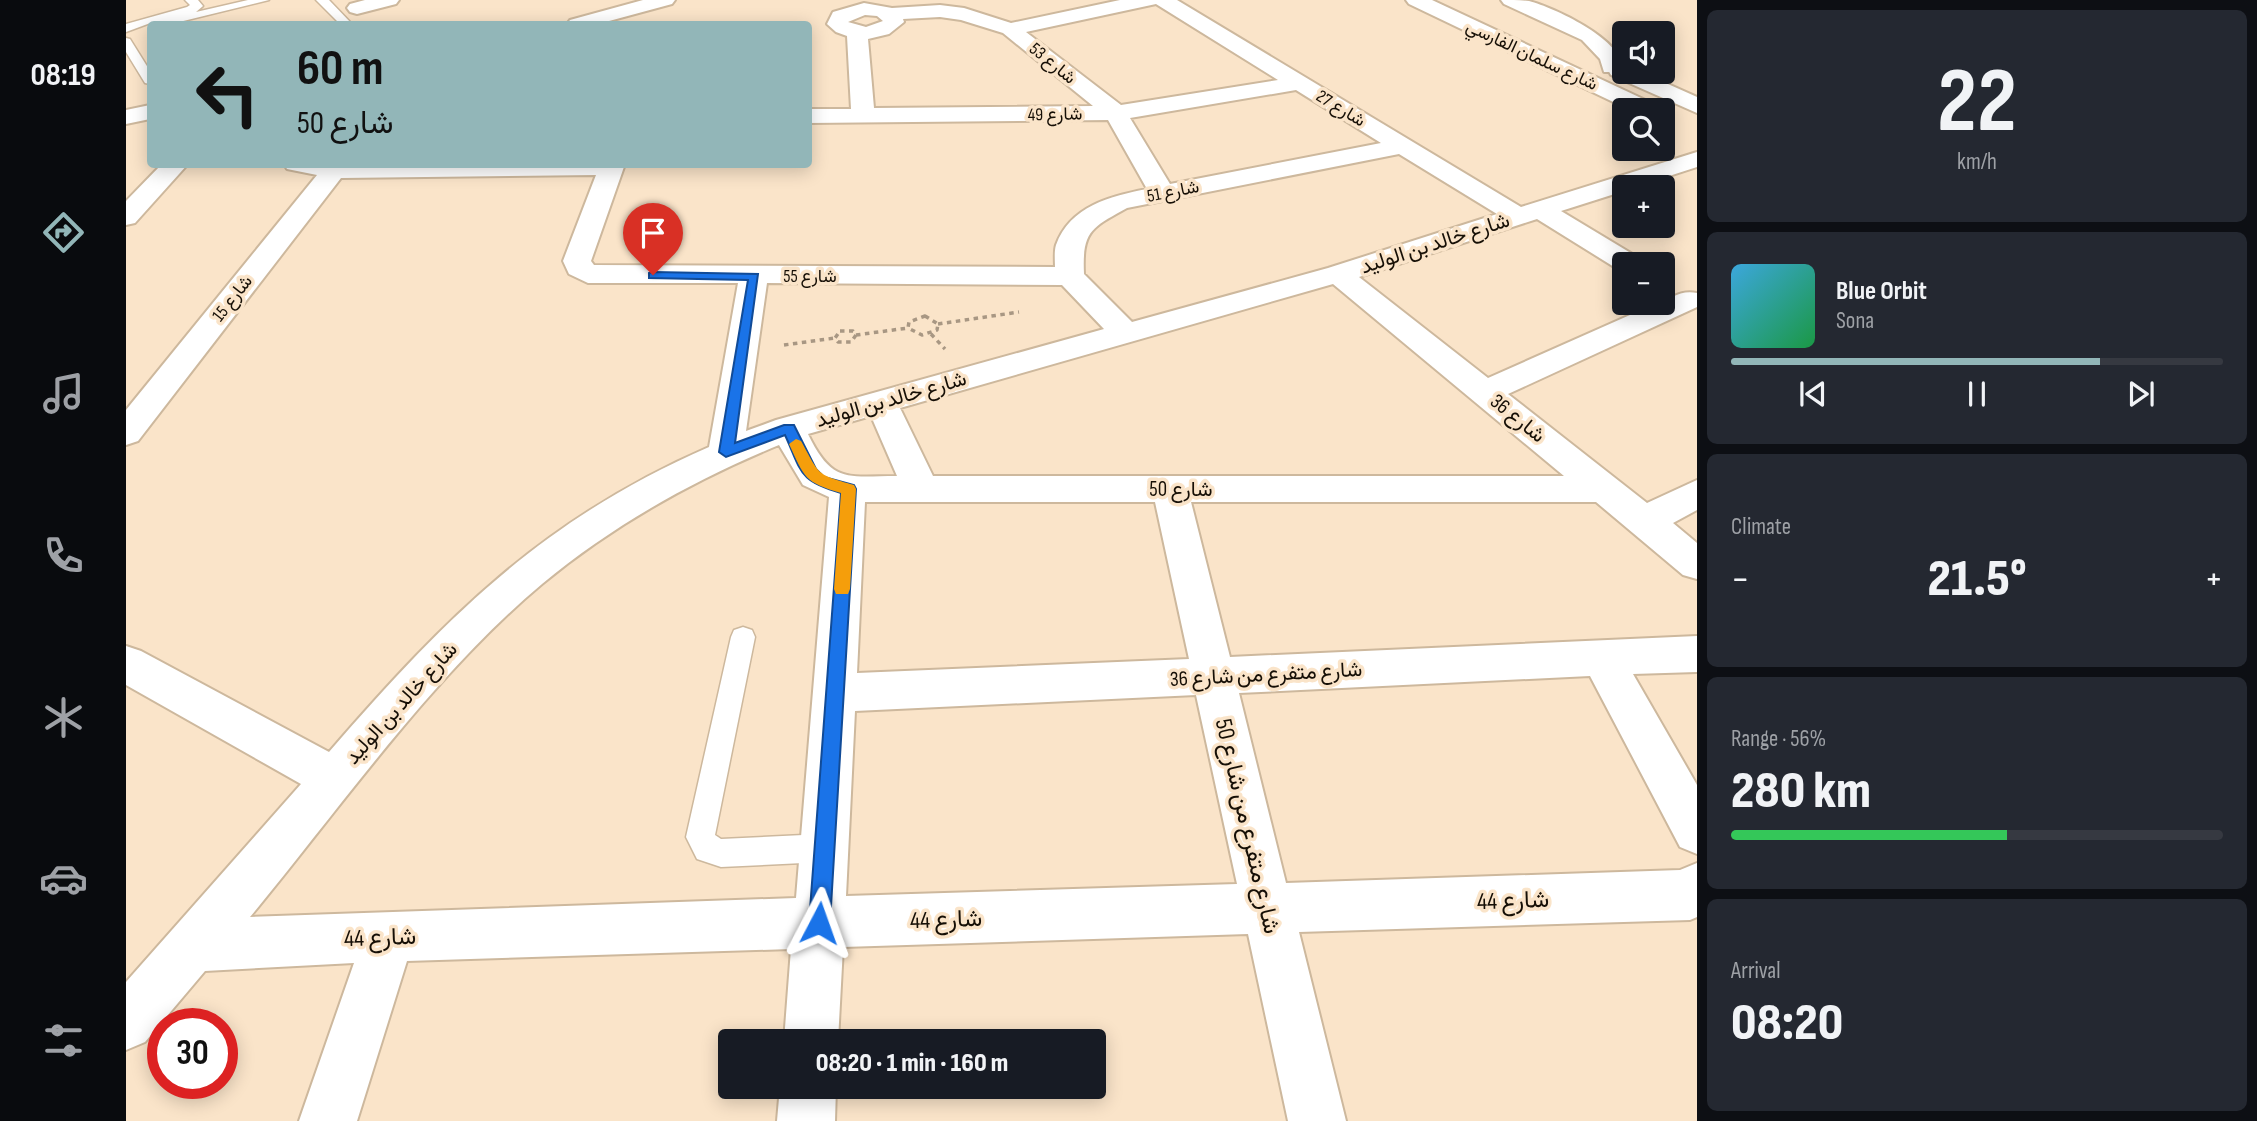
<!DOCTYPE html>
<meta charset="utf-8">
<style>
:root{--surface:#171b24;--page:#242831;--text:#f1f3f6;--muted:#9ea1a6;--line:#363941;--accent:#92b6b8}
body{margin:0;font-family:"Sofia Sans Condensed",Vazirmatn,sans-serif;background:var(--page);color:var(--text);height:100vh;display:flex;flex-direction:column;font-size:26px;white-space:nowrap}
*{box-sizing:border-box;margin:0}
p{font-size:23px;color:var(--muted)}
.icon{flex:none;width:38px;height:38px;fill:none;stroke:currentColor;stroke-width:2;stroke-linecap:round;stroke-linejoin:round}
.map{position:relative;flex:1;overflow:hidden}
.sheet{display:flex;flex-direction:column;gap:10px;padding:10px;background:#0d0f14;width:560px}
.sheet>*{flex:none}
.banner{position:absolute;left:21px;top:21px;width:665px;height:147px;border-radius:7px;box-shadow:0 4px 18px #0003;background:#92b6b8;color:#111;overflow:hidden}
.buttons{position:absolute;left:1486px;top:21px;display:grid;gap:14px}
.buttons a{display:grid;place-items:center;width:63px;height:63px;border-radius:7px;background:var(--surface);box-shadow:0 4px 18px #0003;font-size:35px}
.speed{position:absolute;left:21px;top:1008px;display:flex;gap:14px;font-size:35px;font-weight:700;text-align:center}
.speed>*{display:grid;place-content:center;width:91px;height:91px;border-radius:50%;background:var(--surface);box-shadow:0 4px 18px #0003;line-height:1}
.speed .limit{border:10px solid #d22;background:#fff;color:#111}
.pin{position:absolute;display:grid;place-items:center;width:60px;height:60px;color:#fff;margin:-72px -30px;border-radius:50% 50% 50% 0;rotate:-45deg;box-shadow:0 0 7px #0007}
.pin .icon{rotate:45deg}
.me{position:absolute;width:77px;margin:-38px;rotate:4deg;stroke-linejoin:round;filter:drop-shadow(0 0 5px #0008)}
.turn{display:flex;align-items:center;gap:24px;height:147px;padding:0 35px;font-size:32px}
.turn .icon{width:91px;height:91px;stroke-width:2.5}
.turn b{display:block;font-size:49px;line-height:60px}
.big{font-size:52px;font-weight:800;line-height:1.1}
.sheet .tile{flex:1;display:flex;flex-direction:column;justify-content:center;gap:10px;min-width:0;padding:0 24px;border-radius:10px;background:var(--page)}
.sheet .dial{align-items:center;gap:0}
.dial b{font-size:91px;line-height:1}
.song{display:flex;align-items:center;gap:21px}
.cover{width:84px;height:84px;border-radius:10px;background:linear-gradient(135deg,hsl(200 70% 55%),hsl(140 70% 35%))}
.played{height:7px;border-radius:4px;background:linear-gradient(90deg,var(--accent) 75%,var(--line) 75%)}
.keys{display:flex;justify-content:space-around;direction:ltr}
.heat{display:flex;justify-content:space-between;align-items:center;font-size:38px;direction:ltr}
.charge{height:10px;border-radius:5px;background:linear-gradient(90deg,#34c759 56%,var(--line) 0)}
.trip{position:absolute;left:592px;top:1029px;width:388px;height:70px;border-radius:7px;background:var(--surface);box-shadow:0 4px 18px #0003;font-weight:800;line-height:70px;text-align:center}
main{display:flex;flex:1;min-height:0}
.tabs{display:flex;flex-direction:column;width:126px;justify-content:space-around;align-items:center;background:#090b0e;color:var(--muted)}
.tabs .icon{width:49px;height:49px}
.tabs .active{color:var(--accent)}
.tabs b{font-size:32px;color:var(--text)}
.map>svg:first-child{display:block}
</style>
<main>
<nav class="tabs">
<b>08:19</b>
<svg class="icon active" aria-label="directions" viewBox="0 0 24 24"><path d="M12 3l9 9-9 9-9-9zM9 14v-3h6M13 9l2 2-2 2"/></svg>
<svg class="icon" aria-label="music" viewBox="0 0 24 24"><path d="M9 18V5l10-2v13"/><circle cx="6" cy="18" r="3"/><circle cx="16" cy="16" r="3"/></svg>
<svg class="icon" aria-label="phone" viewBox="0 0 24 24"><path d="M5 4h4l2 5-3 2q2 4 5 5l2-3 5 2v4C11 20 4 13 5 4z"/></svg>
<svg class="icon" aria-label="climate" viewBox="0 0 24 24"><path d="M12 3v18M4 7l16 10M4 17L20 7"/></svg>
<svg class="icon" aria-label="car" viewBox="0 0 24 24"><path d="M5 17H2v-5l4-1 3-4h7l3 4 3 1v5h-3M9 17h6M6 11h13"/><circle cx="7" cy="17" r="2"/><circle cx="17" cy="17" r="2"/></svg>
<svg class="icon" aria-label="filters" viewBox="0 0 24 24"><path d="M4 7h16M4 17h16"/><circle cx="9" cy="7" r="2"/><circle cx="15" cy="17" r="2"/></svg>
</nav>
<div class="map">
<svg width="1571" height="1121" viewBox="0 0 1571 1121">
<rect width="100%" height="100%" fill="#fae4c9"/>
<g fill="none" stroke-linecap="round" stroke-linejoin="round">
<g stroke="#cdb89d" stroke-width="3">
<path id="service" d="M59,0H72L77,6L70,12L122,0H143L45,24H26L27,22L0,32V24L61,7L64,5Z
M190,0H203L226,24H214Z
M0,38L4,39L24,71V84L19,83L0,52Z
M617,627L626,630L629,637L589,835L595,839L698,834L708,838L712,848L708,858L698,862L595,867L571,859L560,837L605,637L608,630Z"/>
</g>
<g stroke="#cdb89d" stroke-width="4">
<path id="minor" d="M239,0H273L270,4L231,14L224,12L221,8L224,4Z
M517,0H549L546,4L472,24H441L444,20Z
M994,0H1051L1395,207L1571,152V167L1509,187H1498V191L1435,211L1513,258L1517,264H1498V271L1493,270L1411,219L1233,277L1362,378L1531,303C1544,300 1554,289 1571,293V307L1382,394L1521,503L1571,480V510L1547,523L1571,543V579L1557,575L1470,502H1065L1104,657L1571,636V672L1507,674L1571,785V854L1554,847L1464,676L1113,693L1160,883L1554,870L1571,863V917L1564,920L1173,932L1220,1121H1162L1122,934L717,947L712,1041H658L665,949L281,961L231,1121H173L228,963L79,971L19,1042L0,1050V982L175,784L0,685V646L15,651L203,752C319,618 417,519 583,447L612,283H462L443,274L437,261L470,175L215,178L12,441L0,445V410L191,175L161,169L158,164H499L465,261L468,265L929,267C929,261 928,251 930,245C944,206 985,196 1021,189L982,120L682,123V109H725L721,36L710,32L701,24L707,12L738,3L766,8L814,5L838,8L885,23ZM1030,4L1152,80L995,105L900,32ZM739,15L751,16L757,21L740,27L722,22ZM814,17L835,20L877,33L967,106L748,108L742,39L763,34L778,22L777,19ZM1170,90L1255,143L1044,184L1004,118ZM1273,154L1371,214L1202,268L1006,322L958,274C956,231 965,228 1001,208ZM641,283L936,285L978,329L650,420L620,431ZM1207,284L1438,476H807L774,408ZM745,416L771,476C721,476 706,484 682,434ZM653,445L677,485L703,497L670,898L124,917C215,807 307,675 416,584C487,525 568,480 653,445ZM739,502H1029L1063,659L731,673ZM1070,695L1111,884L720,896L729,711Z
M1375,0C1384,0 1394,0 1403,1C1429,8 1493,38 1497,67L1494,72H1478L1474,59L1456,40L1378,4Z
M24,105V119L0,124V110Z
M36,164H62L9,223L0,225V201Z
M654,1087H710L709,1121H651Z"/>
</g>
<g stroke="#cdb89d" stroke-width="4">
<path id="tertiary" d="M1280,0H1306L1530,105L1534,110H1504L1283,4Z
M1493,63L1498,65V72H1515L1571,97V113L1485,75L1482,70L1485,65Z"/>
</g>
<path stroke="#a89783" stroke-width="3.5" stroke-dasharray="4.5 4.5" stroke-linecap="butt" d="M799,316L812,324L811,330L796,335L782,328L783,322Z
M812,324L893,312
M714,331H727L730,335L725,342H712L709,338Z
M805,334L819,349
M730,335L782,328
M658,345L709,338"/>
<use href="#service" fill="#fff" fill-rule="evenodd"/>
<use href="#minor" fill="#fff" fill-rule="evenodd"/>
<use href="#tertiary" fill="#fff" fill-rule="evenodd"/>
</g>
<path fill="#1a73e8" stroke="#114b97" stroke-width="2" d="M527,272L632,274L609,443L658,425H668L690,469L698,477L728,485L730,489L704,923L701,930L693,933L686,930L683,923L715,493C672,481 676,472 659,435L600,457L593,452L622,280L523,278V273Z"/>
<path fill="#f59e0b" d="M670,439L675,441C694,475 689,474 728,485L730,489L724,589L722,594H710L708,589L715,493C678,482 679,478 663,444Z"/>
<g text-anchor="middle" stroke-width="7" stroke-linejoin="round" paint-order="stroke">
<g font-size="18" fill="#160f06" stroke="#fae4c9">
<text transform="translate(1406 55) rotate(25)" y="6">شارع سلمان الفارسي</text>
<text transform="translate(927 63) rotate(39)" y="6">شارع 53</text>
<text transform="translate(1215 108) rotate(31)" y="6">شارع 27</text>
<text transform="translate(929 114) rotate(-1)" y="6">شارع 49</text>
<text transform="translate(1047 191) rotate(-11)" y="6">شارع 51</text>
<text x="684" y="282">شارع 55</text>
<text transform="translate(106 298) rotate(-52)" y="6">شارع 15</text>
</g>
<g font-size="21" fill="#160f06" stroke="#fae4c9">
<text transform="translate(1309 243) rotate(-18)" y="7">شارع خالد بن الوليد</text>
<text transform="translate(765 399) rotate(-16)" y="7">شارع خالد بن الوليد</text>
<text transform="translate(1392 418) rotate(39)" y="7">شارع 36</text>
<text x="1055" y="496">شارع 50</text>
<text transform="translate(1140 674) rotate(-3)" y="7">شارع متفرع من شارع 36</text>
<text transform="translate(275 703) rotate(-48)" y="7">شارع خالد بن الوليد</text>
</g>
<g font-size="24" fill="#160f06" stroke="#fae4c9">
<text transform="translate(1122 826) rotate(77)" y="8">شارع متفرع من شارع 50</text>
<text transform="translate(1387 900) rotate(-2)" y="8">شارع 44</text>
<text transform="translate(820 919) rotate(-2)" y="8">شارع 44</text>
<text transform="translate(254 937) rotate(-2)" y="8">شارع 44</text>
</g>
</g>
</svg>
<div class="buttons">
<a><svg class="icon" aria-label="sound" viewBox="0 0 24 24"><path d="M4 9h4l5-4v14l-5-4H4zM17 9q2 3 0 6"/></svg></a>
<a><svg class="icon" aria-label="search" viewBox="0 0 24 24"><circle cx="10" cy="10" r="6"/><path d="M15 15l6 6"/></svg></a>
<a>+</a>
<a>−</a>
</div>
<div class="speed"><div class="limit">30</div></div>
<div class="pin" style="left:527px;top:275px;background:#d93025"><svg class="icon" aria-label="arrive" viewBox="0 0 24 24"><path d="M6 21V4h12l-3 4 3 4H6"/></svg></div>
<svg class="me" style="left:693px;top:923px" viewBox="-20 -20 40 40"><path d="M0-17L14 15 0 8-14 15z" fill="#1a73e8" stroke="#fff" stroke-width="4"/></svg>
<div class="trip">08:20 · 1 min · 160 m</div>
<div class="banner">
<div class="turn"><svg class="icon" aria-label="left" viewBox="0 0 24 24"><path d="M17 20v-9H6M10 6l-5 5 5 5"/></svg><div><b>60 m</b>شارع 50</div></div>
</div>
</div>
<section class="sheet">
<div class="tile dial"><b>22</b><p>km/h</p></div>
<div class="tile">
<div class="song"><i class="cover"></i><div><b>Blue Orbit</b><p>Sona</p></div></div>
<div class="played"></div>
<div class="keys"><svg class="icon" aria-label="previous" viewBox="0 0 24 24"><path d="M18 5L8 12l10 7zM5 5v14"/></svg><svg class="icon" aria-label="pause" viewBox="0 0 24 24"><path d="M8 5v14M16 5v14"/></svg><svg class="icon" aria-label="next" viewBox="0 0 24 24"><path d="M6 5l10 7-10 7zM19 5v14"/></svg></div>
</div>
<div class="tile"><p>Climate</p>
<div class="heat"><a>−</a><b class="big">21.5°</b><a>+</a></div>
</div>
<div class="tile"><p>Range · 56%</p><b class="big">280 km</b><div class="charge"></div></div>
<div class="tile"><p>Arrival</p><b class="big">08:20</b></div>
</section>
</main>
